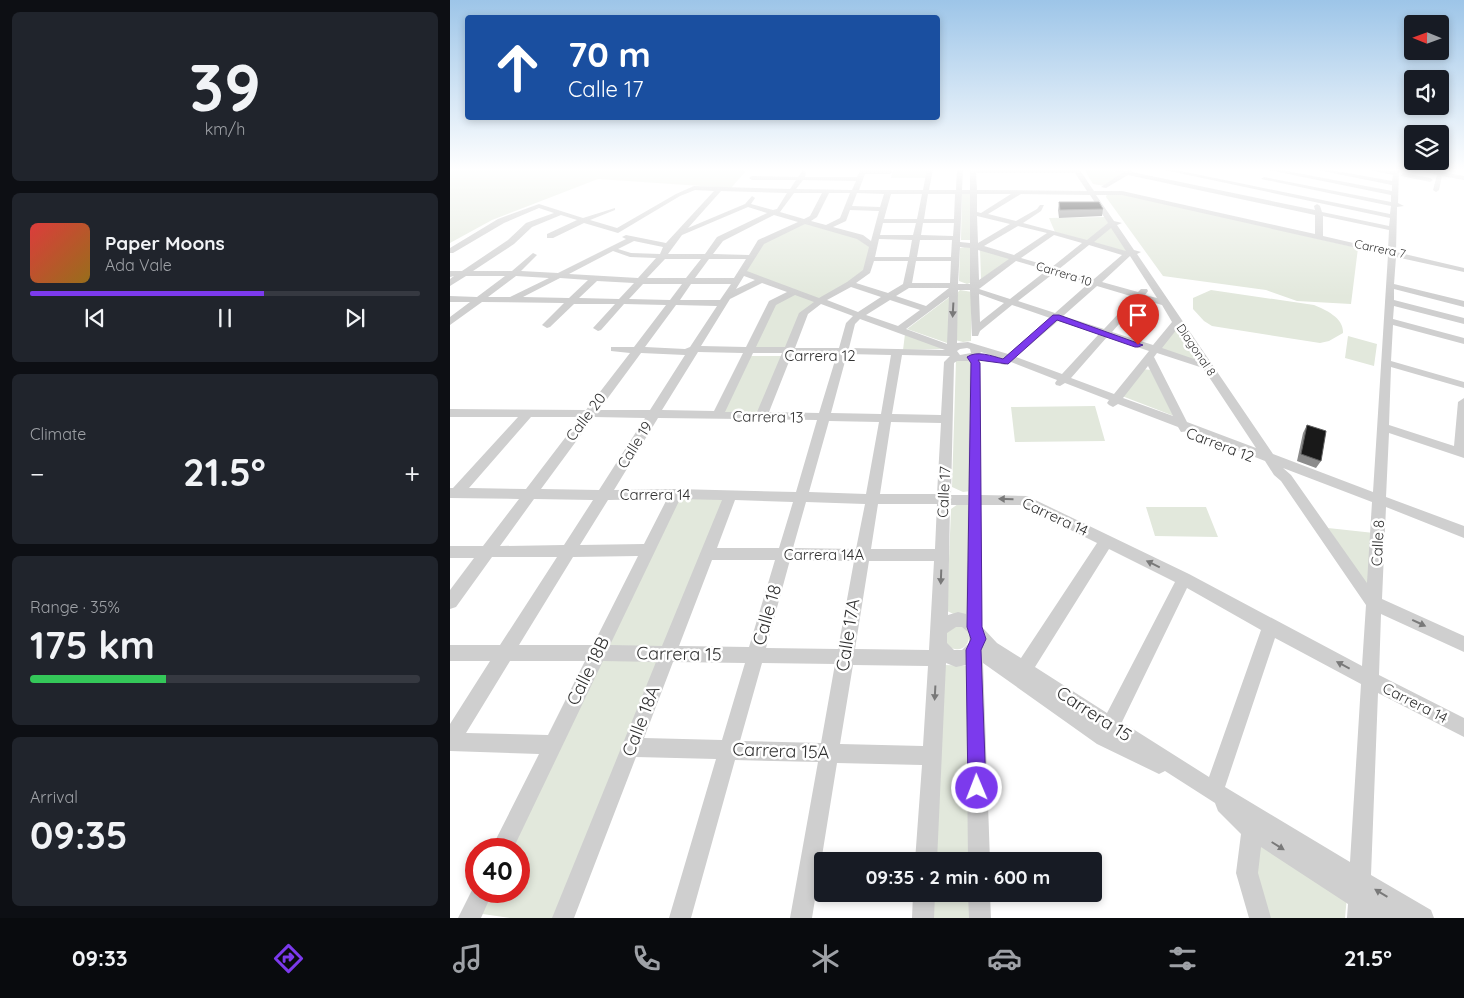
<!DOCTYPE html>
<meta charset="utf-8">
<style>
:root{--surface:#171b24;--page:#20242c;--text:#f1f3f6;--muted:#9ea1a6;--line:#363941;--accent:#7c3aed}
body{margin:0;font-family:Quicksand,sans-serif;background:var(--page);color:var(--text);height:100vh;display:flex;flex-direction:column;font-size:19px;white-space:nowrap}
*{box-sizing:border-box;margin:0}
p{font-size:16px;color:var(--muted)}
.icon{flex:none;width:28px;height:28px;fill:none;stroke:currentColor;stroke-width:2;stroke-linecap:round;stroke-linejoin:round}
.map{position:relative;flex:1;overflow:hidden}
.drawer{display:flex;flex-direction:column;gap:12px;padding:12px;background:#0d0f14;width:450px}
.drawer>*{flex:none}
.guide{position:absolute;left:15px;top:15px;width:475px;height:105px;border-radius:5px;box-shadow:0 2px 8px #0003;background:#1a4fa0;color:#fff;overflow:hidden}
.needle{width:32px;rotate:271deg}
.tools{position:absolute;left:954px;top:15px;display:grid;gap:10px}
.tools a{display:grid;place-items:center;width:45px;height:45px;border-radius:5px;background:var(--surface);box-shadow:0 2px 8px #0003;font-size:25px}
.speed{position:absolute;left:15px;top:838px;display:flex;gap:10px;font-size:25px;font-weight:700;text-align:center}
.speed>*{display:grid;place-content:center;width:65px;height:65px;border-radius:50%;background:var(--surface);box-shadow:0 2px 8px #0003;line-height:1}
.speed .limit{border:8px solid #d22;background:#fff;color:#111}
.pin{position:absolute;display:grid;place-items:center;width:42px;height:42px;color:#fff;margin:-51px -21px;border-radius:50% 50% 50% 0;rotate:-45deg;box-shadow:0 0 5px #0007}
.pin .icon{rotate:45deg}
.me{position:absolute;width:55px;margin:-28px;rotate:359deg;stroke-linejoin:round;filter:drop-shadow(0 0 4px #0008)}
.turn{display:flex;align-items:center;gap:18px;height:105px;padding:0 20px;font-size:22px}
.turn .icon{width:65px;height:65px;stroke-width:2.5}
.turn b{display:block;font-size:35px;line-height:42px}
.big{font-size:38px;font-weight:700;line-height:1.1}
.drawer .tile{flex:1;display:flex;flex-direction:column;justify-content:center;gap:8px;min-width:0;padding:0 18px;border-radius:8px;background:var(--page)}
.drawer .dial{align-items:center;gap:0}
.dial b{font-size:65px;line-height:1}
.song{display:flex;align-items:center;gap:15px}
.cover{width:60px;height:60px;border-radius:8px;background:linear-gradient(135deg,hsl(0 70% 55%),hsl(40 70% 35%))}
.played{height:5px;border-radius:2px;background:linear-gradient(90deg,var(--accent) 60%,var(--line) 60%)}
.keys{display:flex;justify-content:space-around;direction:ltr}
.heat{display:flex;justify-content:space-between;align-items:center;font-size:28px;direction:ltr}
.charge{height:8px;border-radius:4px;background:linear-gradient(90deg,#34c759 35%,var(--line) 0)}
.trip{position:absolute;left:364px;top:852px;width:288px;height:50px;border-radius:5px;background:var(--surface);box-shadow:0 2px 8px #0003;font-weight:700;line-height:50px;text-align:center}
.menu{display:flex;height:80px;justify-content:space-around;align-items:center;background:#090b0e;color:var(--muted)}
.menu .icon{width:35px;height:35px}
.menu .active{color:var(--accent)}
.menu b{font-size:22px;color:var(--text)}
main{display:flex;flex:1;min-height:0}
.map>svg:first-child{display:block}
</style>
<main>
<section class="drawer">
<div class="tile dial"><b>39</b><p>km/h</p></div>
<div class="tile">
<div class="song"><i class="cover"></i><div><b>Paper Moons</b><p>Ada Vale</p></div></div>
<div class="played"></div>
<div class="keys"><svg class="icon" aria-label="previous" viewBox="0 0 24 24"><path d="M18 5L8 12l10 7zM5 5v14"/></svg><svg class="icon" aria-label="pause" viewBox="0 0 24 24"><path d="M8 5v14M16 5v14"/></svg><svg class="icon" aria-label="next" viewBox="0 0 24 24"><path d="M6 5l10 7-10 7zM19 5v14"/></svg></div>
</div>
<div class="tile"><p>Climate</p>
<div class="heat"><a>−</a><b class="big">21.5°</b><a>+</a></div>
</div>
<div class="tile"><p>Range · 35%</p><b class="big">175 km</b><div class="charge"></div></div>
<div class="tile"><p>Arrival</p><b class="big">09:35</b></div>
</section>
<div class="map">
<svg width="1014" height="918" viewBox="0 0 1014 918">
<rect width="100%" height="100%" fill="#fff"/>
<path fill="#e2e8dc" d="M0,169H286L296,171L281,188L148,179L42,220L0,243Z
M634,169H653L673,173L655,186L643,184Z
M443,170H478L476,178H441Z
M514,193L522,194L523,240H511L512,194Z
M657,194H674L908,248L901,304L847,301L816,290L713,276L656,197Z
M655,217L659,224L638,241L605,232L599,218Z
M354,222L410,239L419,246V257L413,273L370,300L294,272L312,243Z
M661,226L678,252L641,242Z
M515,247L523,248V282L517,284L509,281L510,248Z
M530,249L561,259L531,279Z
M510,290L522,292L521,341L513,342L505,340L507,293Z
M761,290L864,305C876,310 894,318 893,333L879,341L870,343L762,326L754,321L743,309V298Z
M344,294L367,301L352,313L336,348H303L324,303Z
M501,296L500,344L457,329Z
M726,326L750,363L709,348Z
M455,334L493,347L492,349L453,350Z
M898,336L927,344L924,366L895,358Z
M298,356H333L310,415L271,414Z
M521,359V491L513,492L502,487L506,360Z
M692,369L701,370L729,418L672,396Z
M645,406L655,441L565,442L561,407Z
M229,497L276,498L212,650L153,649Z
M508,504L521,505L519,615H506L497,611L501,509Z
M696,507H756L768,537L705,536Z
M878,528L924,533L918,587Z
M509,624L519,631C521,646 511,654 497,646L494,631Z
M149,657H210L107,918H60L26,913L36,891H69V849H57Z
M495,665L525,666V861H485Z
M806,839L897,896L895,918H816L803,875Z
M483,894H524V918H482Z"/>
<g fill="none" stroke-linecap="round" stroke-linejoin="round">
<path fill="#cfcfcf" fill-rule="evenodd" d="M411,169L440,170L443,172L440,174H415L409,190H473L477,169H483L479,190H506L507,169H513L512,190H520V169H629L644,191H672L865,234V215L678,175L656,188L651,187L672,173L656,169L676,171L680,169L682,172L865,210L864,206L867,204L870,206L872,212L939,226L940,218L710,169H721L940,214L941,206L811,179L814,177L941,202V195L814,169H826L942,191V185L863,169H875L942,181L943,175L915,169L943,171V169H949L948,203L954,206L947,207L946,252L1014,268V272L946,257L944,284L1014,301V307L944,289V300L1014,318V324L944,306L943,319L1014,338V344L943,325L941,361L1014,382V388L941,367L939,425L1004,446L1008,402L1014,398V458L939,433L936,497L1014,526V538L936,507L932,599L1014,636V652L931,614L929,675L1014,718V737L928,693L921,875L981,910L984,918H897L898,904L811,847L808,873L821,918H799L786,873L791,834L768,811L765,803L715,771L709,774L647,744L533,663L540,861H518L516,665L506,667L496,663L487,861H465L472,765L387,763L362,918H340L368,762L285,760L241,918H219L266,759L186,757L124,918H102L206,662L153,661L63,849H41L89,754L0,751V724L40,661H0V645H50L107,557H42L6,607L0,609V590L24,558H0V546H33L69,499L0,498V488H3L68,417H0V409L136,410L180,353L161,351V347H184L216,305L174,304L151,330L148,331L143,328L165,304H124L100,327L97,328L92,325L114,303L32,302L0,325V317L20,302H0V296L27,297L55,276H16L0,286V279L4,276L0,277V271H12L58,240L76,223L104,213L89,208L54,223L3,253H0V248L48,219L89,204L133,218L165,208V210L140,220L167,228L226,194L244,186L340,189L346,180H302L299,178L302,176L348,177L353,170L356,172L355,177H407ZM526,173H625L637,191L527,190ZM353,180L406,181L402,190L346,189ZM245,190L264,191L216,243L176,235L172,237L176,239L108,273L71,271L87,255L83,253L62,271H23L64,244L82,227L111,215L127,220L97,234V238H103L134,223L168,233L230,196ZM271,191L337,193L327,209L323,210L301,204L305,198L302,196L295,204L238,228ZM344,193H372L360,216L354,219L330,212ZM379,193H400L390,218L376,225L361,221L367,217ZM407,193L434,194L430,207L402,206ZM441,194H472L467,219H434ZM478,194H505L504,219H474ZM512,194H520V243L510,242ZM527,194H561L531,213L527,212ZM571,194L640,195L658,223L637,240L573,223L591,211L594,205H590L587,209L566,221L538,214ZM646,195H672L938,255L923,492L823,454L687,254L691,252L684,250L667,225L672,223L664,221ZM298,207L317,213L267,237L255,254H218L232,235ZM400,210L429,211L421,241L413,235L383,227L396,221ZM324,215L348,222L308,240L299,255L263,254L273,241ZM527,216L560,224L528,243ZM873,216L939,230L938,251L873,236ZM433,223H466L463,235H430ZM473,223H504L503,236L471,235ZM355,224L407,239L419,247L413,270L397,282L369,298L297,271L314,244ZM568,226L597,233L564,255L534,246ZM661,228L676,251L644,242ZM604,235L632,243L602,267L571,258ZM429,239L462,240L459,257H425ZM470,240H502L501,257H467ZM184,241L213,247L210,254L181,253L168,249ZM639,245L672,255L644,279L609,269ZM510,247L520,248V284H508ZM528,250L559,259L529,280ZM163,251L180,257L206,258L188,278L119,274ZM680,256L707,298L695,295L698,291L697,289H691L688,292L652,282ZM215,259H251L236,278H197ZM259,259H296L284,278H245ZM424,261H458L453,284L438,293L406,283L420,273ZM466,261H501L500,283H462ZM566,261L597,270L560,299L529,289ZM604,273L639,283L605,313L568,301ZM66,276L99,278L60,297H38ZM294,276L305,280L286,289ZM110,278L138,280L119,298L73,297ZM147,281L184,283L169,299L129,298ZM312,283L337,292L319,301L296,347L251,346L280,299ZM193,284H232L220,300L179,299ZM241,284H281L270,300H230ZM647,286L684,297L654,329L613,316ZM401,287L431,297L408,312L377,300ZM459,288H499L476,306L446,296ZM508,290H520L522,336H528L530,331L562,305L600,318L558,354L518,342L507,343ZM529,294L554,303L530,322ZM345,295L364,302L349,313L335,347H306L326,305ZM499,297L497,344L456,329ZM691,299L712,305L722,322L703,345L662,332ZM440,300L470,310L448,326L416,315ZM371,304L403,316L396,323L389,348H345L358,314ZM226,305L267,306L240,347L235,349L195,347ZM410,319L495,350L399,348L405,324ZM608,321L649,334L612,374L566,357ZM727,329L747,360L712,348ZM657,337L699,351L664,394L621,378ZM517,348L520,349L521,353L510,355L507,351L510,349ZM248,352L293,353L264,411L212,410ZM531,352L552,359L550,362L551,364L555,365L561,362L607,380L605,383L606,385L610,386L615,383L659,400L657,403L659,405L663,407L668,404L728,427L731,432L739,431L815,461L824,475L831,481L916,605L912,666L739,574L577,496L531,495L530,363L527,357ZM191,353L235,355L200,410H149ZM303,353H332L307,412H275ZM707,353L753,368L806,448L737,422L704,357ZM342,354H387L369,413L319,412ZM397,354L441,355L431,414L381,413ZM452,355L500,356L494,362L491,415L442,414ZM507,361H519L520,363L518,495H501L504,363ZM698,366L723,416L673,398ZM81,417H131L76,489L19,488ZM144,417L195,418L149,490L91,489ZM208,418L367,420L346,492L226,489L164,490ZM379,421L429,422L416,494L359,492ZM441,422L491,423L487,494H430ZM833,468L922,502L917,583L841,475ZM84,499L143,500L114,545L50,546ZM217,499L194,544L130,545L158,500ZM230,499L272,500L212,646L160,645ZM285,500L343,502L329,548H267ZM356,502L415,504L406,549L343,548ZM428,504H487L485,549H421ZM500,505H518L516,614L508,612L498,615ZM531,505H570L647,543L571,658L547,643L532,627ZM659,549L725,582L657,713L585,667ZM188,556L143,645H69L123,557ZM262,560H325L299,647L229,646ZM340,560L404,561L388,649L316,648ZM419,561H484L479,650L405,649ZM737,588L811,630L759,777L672,722ZM506,627H512L519,633V643L512,650H504L497,643V633ZM825,638L911,684L900,862L775,787ZM60,661H135L98,735L16,733ZM223,662L295,663L272,740L194,738ZM312,663L385,664L371,743L290,741ZM403,665L478,666L473,746L390,744Z
M964,169H976L1014,176V180L992,176L989,190L986,192L983,190L987,175Z
M953,173L980,178L983,180L980,182L951,176Z
M26,882V891H43L31,918H8Z
M463,894H485L484,918H462Z
M518,894H540L541,918H519Z"/>
</g>
<path fill="#8c8c8c" d="M609,202L653,209L652,216L609,218L608,210Z
M857,425L871,461L866,468L847,461L853,433Z"/>
<path fill="#191919" stroke="#5e5e5e" d="M609,202H649L653,209L610,210Z
M857,425L876,431L871,461L851,454Z"/>
<defs><path id="oneway-solid" d="M-6-.8H1V-3.2L6.5 0L1 3.2V.8H-6Z" transform="scale(1.25)"/></defs>
<g fill="#797979">
<use href="#oneway-solid" transform="translate(503 310) rotate(93)"/>
<use href="#oneway-solid" transform="translate(556 499) rotate(-179)"/>
<use href="#oneway-solid" transform="translate(703 564) rotate(-154)"/>
<use href="#oneway-solid" transform="translate(491 577) rotate(92)"/>
<use href="#oneway-solid" transform="translate(969 623) rotate(25)"/>
<use href="#oneway-solid" transform="translate(893 665) rotate(-152)"/>
<use href="#oneway-solid" transform="translate(485 693) rotate(93)"/>
<use href="#oneway-solid" transform="translate(828 846) rotate(32)"/>
<use href="#oneway-solid" transform="translate(931 893) rotate(-149)"/>
</g>
<linearGradient id="sky" x2="0" y2="1"><stop stop-color="#9dc5e8"/><stop offset="0.57" stop-color="#fff"/><stop offset="1" stop-color="#fff" stop-opacity="0"/></linearGradient>
<rect width="1014" height="297" fill="url(#sky)"/>
<path fill="#7c3aed" stroke="#51269a" d="M603,315H609L693,345L688,347H685L607,320L558,364L528,360L530,363L532,627L536,639L531,650L536,788L533,795L527,797L521,795L518,788L516,650L521,639L517,627L521,363L517,357C527,350 542,356 553,359Z"/>
<g text-anchor="middle" stroke-width="5" stroke-linejoin="round" paint-order="stroke">
<g font-size="12" fill="#323232" stroke="#fff">
<text transform="translate(930 249) rotate(12)" y="4">Carrera 7</text>
<text transform="translate(614 274) rotate(17)" y="4">Carrera 10</text>
<text transform="translate(746 350) rotate(56)" y="4">Diagonal 8</text>
</g>
<g font-size="15" fill="#323232" stroke="#fff">
<text x="370" y="361">Carrera 12</text>
<text transform="translate(136 417) rotate(-53)" y="5">Calle 20</text>
<text transform="translate(318 417) rotate(1)" y="5">Carrera 13</text>
<text transform="translate(185 445) rotate(-58)" y="5">Calle 19</text>
<text transform="translate(770 445) rotate(21)" y="5">Carrera 12</text>
<text transform="translate(494 492) rotate(-87)" y="5">Calle 17</text>
<text x="205" y="500">Carrera 14</text>
<text transform="translate(605 517) rotate(25)" y="5">Carrera 14</text>
<text transform="translate(928 543) rotate(-87)" y="5">Calle 8</text>
<text x="374" y="560">Carrera 14A</text>
<text transform="translate(965 703) rotate(27)" y="5">Carrera 14</text>
</g>
<g font-size="18" fill="#323232" stroke="#fff">
<text transform="translate(317 615) rotate(-74)" y="6">Calle 18</text>
<text transform="translate(398 635) rotate(-81)" y="6">Calle 17A</text>
<text transform="translate(229 654) rotate(1)" y="6">Carrera 15</text>
<text transform="translate(138 671) rotate(-64)" y="6">Calle 18B</text>
<text transform="translate(644 714) rotate(33)" y="6">Carrera 15</text>
<text transform="translate(191 721) rotate(-69)" y="6">Calle 18A</text>
<text transform="translate(331 751) rotate(2)" y="6">Carrera 15A</text>
</g>
</g>
</svg>
<div class="tools">
<a><svg class="needle" viewBox="-14 -14 28 28"><path d="M0-13l5 13h-10z" fill="#e53935"/><path d="M0 13l5-13h-10z" fill="#9ea1a6"/></svg></a>
<a><svg class="icon" aria-label="sound" viewBox="0 0 24 24"><path d="M4 9h4l5-4v14l-5-4H4zM17 9q2 3 0 6"/></svg></a>
<a><svg class="icon" aria-label="layers" viewBox="0 0 24 24"><path d="M12 4l9 5-9 5-9-5zM3 14l9 5 9-5"/></svg></a>
</div>
<div class="speed"><div class="limit">40</div></div>
<div class="pin" style="left:688px;top:345px;background:#d93025"><svg class="icon" aria-label="arrive" viewBox="0 0 24 24"><path d="M6 21V4h12l-3 4 3 4H6"/></svg></div>
<svg class="me" style="left:527px;top:788px" viewBox="-20 -20 40 40"><circle r="17" fill="#7c3aed" stroke="#fff" stroke-width="3"/><path d="M0-11L8 9 0 5-8 9z" fill="#fff"/></svg>
<div class="trip">09:35 · 2 min · 600 m</div>
<div class="guide">
<div class="turn"><svg class="icon" aria-label="ahead" viewBox="0 0 24 24"><path d="M12 20V5M6 11l6-6 6 6"/></svg><div><b>70 m</b>Calle 17</div></div>
</div>
</div>
</main>
<nav class="menu">
<b>09:33</b>
<svg class="icon active" aria-label="directions" viewBox="0 0 24 24"><path d="M12 3l9 9-9 9-9-9zM9 14v-3h6M13 9l2 2-2 2"/></svg>
<svg class="icon" aria-label="music" viewBox="0 0 24 24"><path d="M9 18V5l10-2v13"/><circle cx="6" cy="18" r="3"/><circle cx="16" cy="16" r="3"/></svg>
<svg class="icon" aria-label="phone" viewBox="0 0 24 24"><path d="M5 4h4l2 5-3 2q2 4 5 5l2-3 5 2v4C11 20 4 13 5 4z"/></svg>
<svg class="icon" aria-label="climate" viewBox="0 0 24 24"><path d="M12 3v18M4 7l16 10M4 17L20 7"/></svg>
<svg class="icon" aria-label="car" viewBox="0 0 24 24"><path d="M5 17H2v-5l4-1 3-4h7l3 4 3 1v5h-3M9 17h6M6 11h13"/><circle cx="7" cy="17" r="2"/><circle cx="17" cy="17" r="2"/></svg>
<svg class="icon" aria-label="filters" viewBox="0 0 24 24"><path d="M4 7h16M4 17h16"/><circle cx="9" cy="7" r="2"/><circle cx="15" cy="17" r="2"/></svg>
<b>21.5°</b>
</nav>
